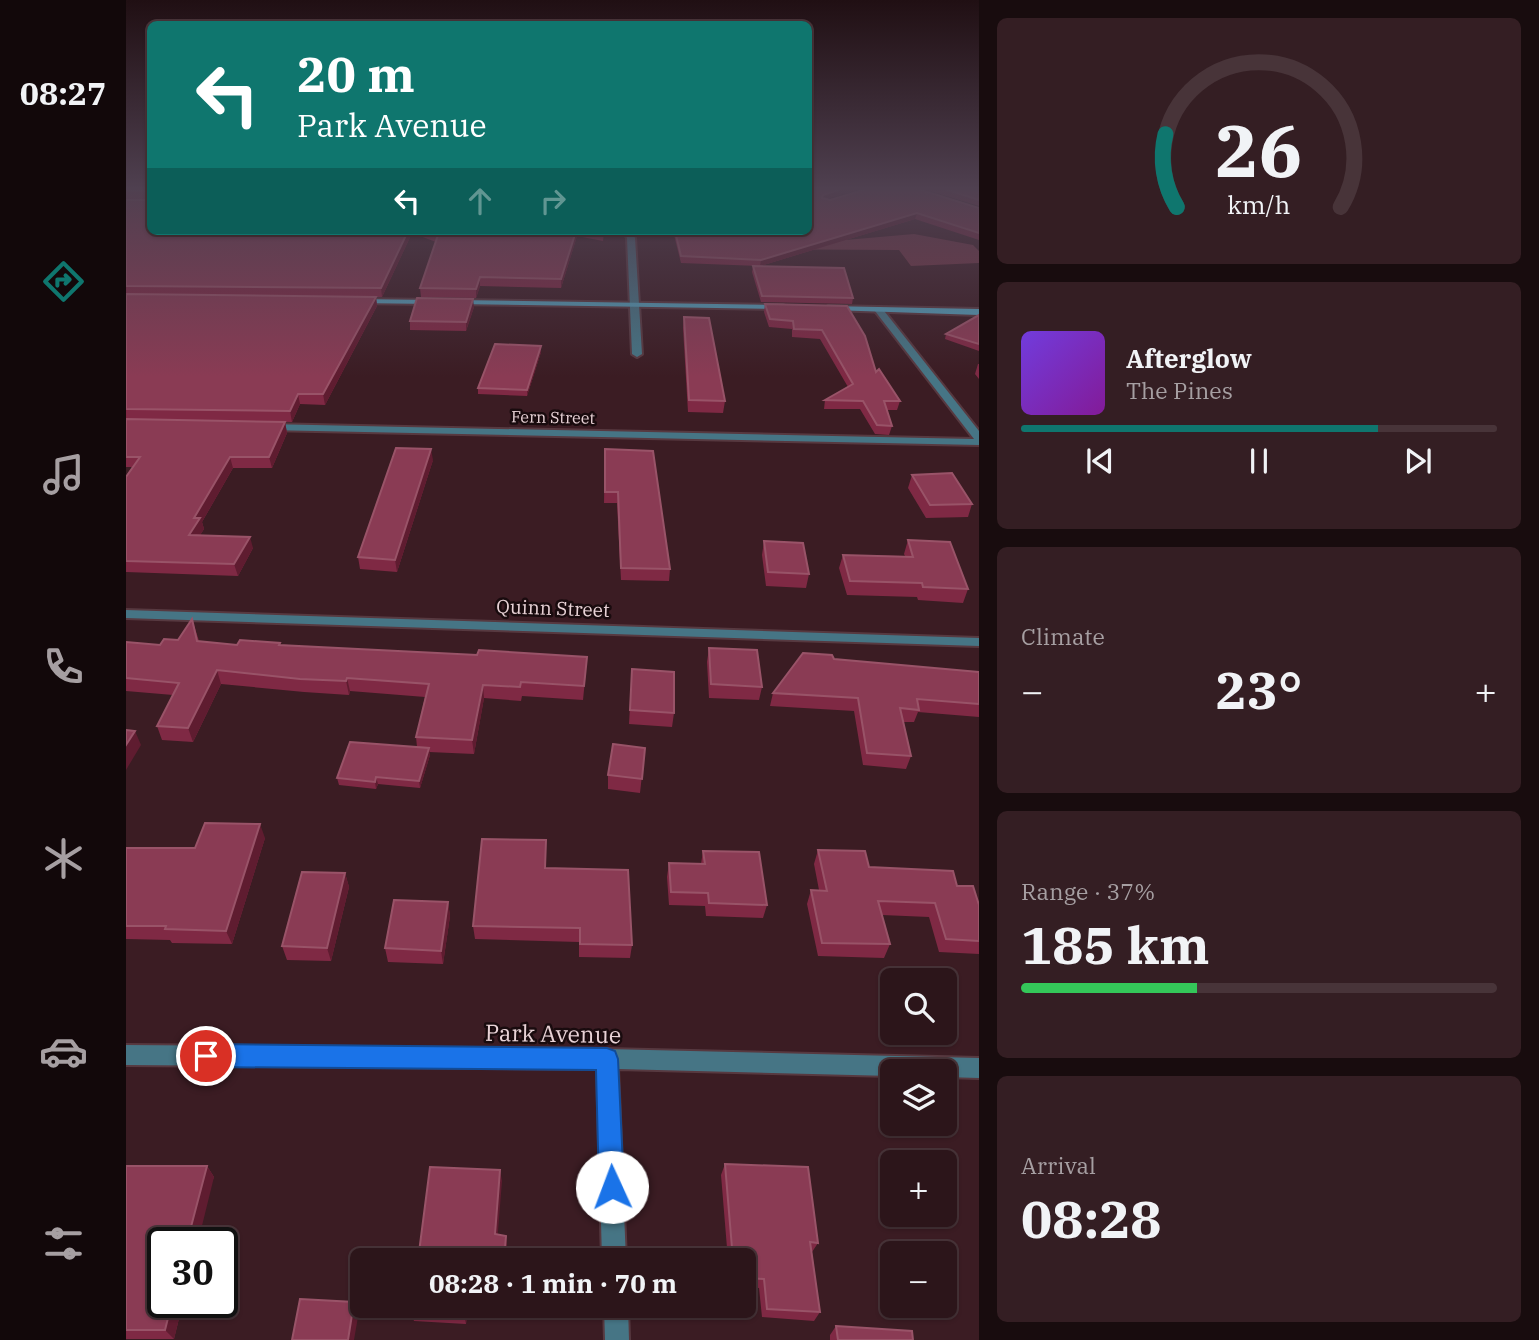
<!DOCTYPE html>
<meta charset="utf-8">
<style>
:root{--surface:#2c151a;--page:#341e23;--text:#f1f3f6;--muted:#a69fa2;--line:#483439;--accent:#0f766e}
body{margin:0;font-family:"IBM Plex Serif",serif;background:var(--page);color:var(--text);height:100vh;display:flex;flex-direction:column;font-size:26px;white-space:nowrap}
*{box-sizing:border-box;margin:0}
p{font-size:23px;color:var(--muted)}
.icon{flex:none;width:38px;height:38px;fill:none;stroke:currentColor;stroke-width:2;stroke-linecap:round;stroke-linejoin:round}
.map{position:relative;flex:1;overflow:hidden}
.side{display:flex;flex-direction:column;gap:18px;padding:18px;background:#180c0e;width:560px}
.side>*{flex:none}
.hud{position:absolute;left:21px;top:21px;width:665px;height:214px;border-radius:10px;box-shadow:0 2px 5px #0004,0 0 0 2px var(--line);background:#0f766e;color:#fff;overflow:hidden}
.fabs{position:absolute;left:754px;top:968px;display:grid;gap:14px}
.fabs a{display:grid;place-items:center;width:77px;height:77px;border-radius:10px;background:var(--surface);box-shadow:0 2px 5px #0004,0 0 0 2px var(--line);font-size:35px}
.speed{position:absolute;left:21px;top:1227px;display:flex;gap:14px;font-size:35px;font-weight:700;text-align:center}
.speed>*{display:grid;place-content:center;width:91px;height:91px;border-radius:50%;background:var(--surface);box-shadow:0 2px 5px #0004,0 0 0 2px var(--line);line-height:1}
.speed .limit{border:4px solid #111;border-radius:10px;background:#fff;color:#111}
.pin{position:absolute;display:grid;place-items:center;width:60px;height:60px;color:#fff;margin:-30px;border:4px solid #fff;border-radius:50%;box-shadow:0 2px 7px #0007}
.me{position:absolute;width:77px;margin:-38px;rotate:358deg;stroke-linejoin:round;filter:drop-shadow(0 0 5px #0008)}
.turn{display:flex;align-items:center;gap:24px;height:147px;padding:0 35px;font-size:32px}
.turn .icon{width:91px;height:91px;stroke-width:2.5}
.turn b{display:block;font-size:49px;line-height:60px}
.lanes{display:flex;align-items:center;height:66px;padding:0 35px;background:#0003;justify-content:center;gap:35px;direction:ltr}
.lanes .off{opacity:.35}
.big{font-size:52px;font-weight:700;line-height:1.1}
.side .card{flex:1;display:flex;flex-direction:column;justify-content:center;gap:10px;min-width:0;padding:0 24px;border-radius:10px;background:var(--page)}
.side .dial{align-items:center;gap:0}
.dial svg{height:182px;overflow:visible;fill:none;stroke:var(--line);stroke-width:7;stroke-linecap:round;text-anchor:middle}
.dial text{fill:var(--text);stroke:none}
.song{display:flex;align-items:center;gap:21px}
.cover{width:84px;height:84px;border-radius:10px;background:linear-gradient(135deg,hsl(260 70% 55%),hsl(290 70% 35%))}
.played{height:7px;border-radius:4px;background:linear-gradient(90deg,var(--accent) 75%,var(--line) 75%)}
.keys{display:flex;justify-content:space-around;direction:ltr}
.heat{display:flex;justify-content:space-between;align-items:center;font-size:38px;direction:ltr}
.charge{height:10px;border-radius:5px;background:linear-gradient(90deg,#34c759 37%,var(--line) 0)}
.trip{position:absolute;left:224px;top:1248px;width:406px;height:70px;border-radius:10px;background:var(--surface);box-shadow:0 2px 5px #0004,0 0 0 2px var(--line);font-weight:700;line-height:70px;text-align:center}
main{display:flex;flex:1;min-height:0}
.menu{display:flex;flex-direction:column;width:126px;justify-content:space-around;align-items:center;background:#12080a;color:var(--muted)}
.menu .icon{width:49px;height:49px}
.menu .on{color:var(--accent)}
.menu b{font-size:32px;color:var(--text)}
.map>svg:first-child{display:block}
</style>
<main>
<nav class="menu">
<b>08:27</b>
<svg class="icon on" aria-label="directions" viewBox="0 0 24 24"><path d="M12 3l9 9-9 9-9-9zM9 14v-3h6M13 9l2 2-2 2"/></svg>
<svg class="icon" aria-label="music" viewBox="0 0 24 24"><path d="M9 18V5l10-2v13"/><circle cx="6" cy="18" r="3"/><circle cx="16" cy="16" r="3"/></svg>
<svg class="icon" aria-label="phone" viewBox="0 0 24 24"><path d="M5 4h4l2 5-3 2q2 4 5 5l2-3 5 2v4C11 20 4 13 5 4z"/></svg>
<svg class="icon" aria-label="climate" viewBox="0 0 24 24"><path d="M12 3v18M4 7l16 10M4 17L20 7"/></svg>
<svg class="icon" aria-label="car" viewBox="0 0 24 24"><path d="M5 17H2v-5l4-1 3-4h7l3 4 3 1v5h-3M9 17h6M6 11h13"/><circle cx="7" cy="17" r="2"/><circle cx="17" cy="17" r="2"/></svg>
<svg class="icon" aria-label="filters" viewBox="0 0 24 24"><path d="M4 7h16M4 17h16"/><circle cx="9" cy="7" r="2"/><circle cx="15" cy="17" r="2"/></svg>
</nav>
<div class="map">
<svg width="853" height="1340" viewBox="0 0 853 1340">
<rect width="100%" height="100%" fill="#3b1c23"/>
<path fill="#773747" d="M788,234L847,245L853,251V263L785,266L773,250L616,249Z"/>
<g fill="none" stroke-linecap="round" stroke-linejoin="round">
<g stroke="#573940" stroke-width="4">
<path id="street" d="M497,231H505L509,238L516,354L511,357L506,354L501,238Z
M749,307H755L853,431V445L141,430L136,427L141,424L848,439L749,311Z
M0,610L853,638V646L0,618Z
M0,1045L481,1049L853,1058V1078L819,1077V1071H766V1076L492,1069L500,1260H476L471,1069L0,1065Z
M478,1306H502L503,1340H479Z"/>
</g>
<g stroke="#573940" stroke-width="4">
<path id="secondary" d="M232,299L307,300L311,302L307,304L229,303V299Z
M330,300L657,305L661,307L657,309L327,304L326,302Z
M702,306L853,309V315L705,310L701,308Z"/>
</g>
<use href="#street" fill="#467585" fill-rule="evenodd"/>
<use href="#secondary" fill="#53a1bb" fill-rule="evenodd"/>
</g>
<path fill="#7f2944" d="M0,189H24V231H478L477,241L451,236L435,288L354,286L350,298L295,297L294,288L310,242L286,233L256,297H250L251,306L199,405L174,404L166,422L2,419L159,422L161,433L146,468H107L76,522L78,529L74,535L127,548L112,576L0,572V477L6,467H0V200H22V199H0Z
M682,189H733L700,199L704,200L853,208V240L789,219L634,266L727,298L726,304L635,302L626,272L627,266H633L555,263L547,231H682Z
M798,189H853V206Z
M639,304L721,306L750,372L774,401L771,410H761L766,426L763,435L749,434L734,409H698L699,400L722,387L694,339L666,337V329L643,327L638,312Z
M348,307L340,331L284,330V321Z
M853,315V351L819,339L820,334Z
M558,317L599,401L597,413L562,412L557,328Z
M415,352L401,396L352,394V388Z
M852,364H853V379L849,374Z
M479,449L544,569L543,581L495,580L491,503H478Z
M307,460L271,572L234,569L232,557Z
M786,475L846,504L842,517L800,518L782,488Z
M782,540L842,589L837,603L792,600L791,597L721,595L713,568L717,555L779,556L778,554Z
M638,541L683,574L680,588L640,586L636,555Z
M66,619L73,641L111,645L154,643V645L460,670L457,700L396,696L395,701L358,698L348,754L303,752L304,755L294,788L252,784L250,789L213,785L211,778L291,747L290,737L299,697L224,691L223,695L178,692L95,684L67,742L36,740L31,726L47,695L0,691V642L34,645L52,640Z
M583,648L636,687L633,700L583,698L581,662Z
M708,659L853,672V717L792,712L788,722H777L785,756L780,769L737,765L728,711L644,706L647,693Z
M506,669L548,713L546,727L503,724Z
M519,748L514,793L482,789V775Z
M139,838L106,944L46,943L44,940L0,939V848H69Z
M692,850L743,867L831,886L853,905V954L813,952L803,917L756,915L764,944L758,958L692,956L681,904L685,890H693L688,864Z
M577,851L641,905L637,918L580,916L579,906L543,905L541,877L543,863L575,864Z
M420,868L506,945L504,958L453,957V942L349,939L347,926Z
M219,873L223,887L205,961L161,960L156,946Z
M322,902L324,916L317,964L262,962L259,948Z
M599,1164L692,1243L686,1252L694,1312L688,1321L636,1317L633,1288L618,1287V1260H602L595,1175Z
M0,1166H81L88,1177L37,1302H57L48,1339H0Z
M342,1306L340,1324L288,1321L285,1313Z
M710,1326L787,1340H704V1335Z"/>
<path fill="#5f1c30" d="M715,189H733L696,200L695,204L697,195Z
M791,213L789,219L634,266L635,260Z
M282,231H286V233L256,297L255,288Z
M450,231H451V236L435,288V279Z
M354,277V286L350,298V289Z
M250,297L251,306L199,405L197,394Z
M347,299L348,307L340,331V322Z
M415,346V352L401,396V390Z
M172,394L174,404L166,422L164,411Z
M159,422L161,433L146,468L143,457Z
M305,449L307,460L271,572L269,560Z
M104,457L107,468L76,522L78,529L67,546L63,535L68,518Z
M124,537L127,548L112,576L108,564Z
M91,670L95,684L67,742L62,728Z
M221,678L224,691L223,695L220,681Z
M357,685L358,698L348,754L346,740Z
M9,731L15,745L0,770V745Z
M303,748L304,755L294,788L293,781Z
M250,777L252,784L250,789L249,782Z
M134,824L139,838L106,944L100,931Z
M219,873L223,887L205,961L201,948Z
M322,902L324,916L317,964L315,951Z
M81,1166L88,1177L72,1242H61Z
M374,1170L376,1181L371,1244L369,1234Z
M380,1236L381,1246L380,1260H378Z
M46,1302H57L48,1339L39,1330Z
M228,1302L233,1311L228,1340H222Z
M339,1306H342L340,1324L338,1315Z"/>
<path fill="#8a3b54" stroke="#995368" stroke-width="2" d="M0,189H24V231H282L255,288L0,286V200H22L24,194L22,191H0Z
M682,189H715L697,195L696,198L704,200L741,189H792L853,208V233L791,213L635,260L555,256L549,231H682V194H687L682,193Z
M819,189H853V200Z
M302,231H450L435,279L354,277L350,289L294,288L312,235Z
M627,266L718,268L727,298L636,296Z
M0,294L250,297L197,394H172L164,411L0,409Z
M291,298L347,299L340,322L284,321Z
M639,304L721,306L739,336L750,372L753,369L774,401H758L766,426L751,425L737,401L699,400L727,384L696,330L668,329L667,321L644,319Z
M853,315V344L820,334Z
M558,317L583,318L599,401L563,400Z
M369,344L415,346L401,390L352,388Z
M0,419L159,422L143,457H104L68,518H74L63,535L124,537L108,564L0,561V477L14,457H0Z
M270,448L305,449L269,560L232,557Z
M479,449L527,451L544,569L495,568L492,492H479Z
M826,473L846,504L804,505L786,475Z
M782,540L824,542L842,589L797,587L796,583L724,581L717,555L787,557Z
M638,541L677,543L683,574L642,572Z
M66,619L71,641L111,645L114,640L154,643L153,645L351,655L353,650L461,657L458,686L395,682L394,687L357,685L346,740L290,737L303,684L221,678L220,681L174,679L91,670L62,728L31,726L53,683L0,678V642L34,645L38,639L52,640Z
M583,648L631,650L636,687L585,684Z
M677,653L706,655L708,659L853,672V704L791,699L793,710L774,708L785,756L741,753L732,698L647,693Z
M506,669L548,672V713L504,710Z
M0,730L9,731L0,745Z
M224,742L303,748L293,781L250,777L249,782L211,778Z
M487,744L519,748L516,779L482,775Z
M79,823L134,824L100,931L39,929L40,926H0V848H69Z
M356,839L420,840L419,868L502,870L506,945L454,944V928L347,926Z
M692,850L739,851L743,867L827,871L831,886H847L853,905V941L820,939L809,903L752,901L764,944L696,943L685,890L701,891Z
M577,851L633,852L641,905L583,903L582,893L545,892L543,863L579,864Z
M176,872L219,873L201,948L156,946Z
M268,900L322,902L315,951L259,948Z
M599,1164L682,1167L692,1243L684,1242L694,1312L641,1309L638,1279L618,1278V1260H607Z
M0,1166H81L61,1242H37V1302H46L39,1330H0Z
M304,1167L374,1170L369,1234L380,1236L378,1260H292Z
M174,1299L228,1302L222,1340H166Z
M286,1306H339L338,1315L285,1313Z
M710,1326L786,1331L787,1340H712Z"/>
<linearGradient id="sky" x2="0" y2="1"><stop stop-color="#200f13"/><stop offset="0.5" stop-color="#4f4050"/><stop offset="1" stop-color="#4f4050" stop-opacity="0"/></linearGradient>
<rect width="853" height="377" fill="url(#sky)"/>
<path fill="#1a73e8" stroke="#114b97" stroke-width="2" d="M80,1044L481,1048L489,1051L492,1059L498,1187L495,1196L486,1200L477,1196L473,1187L470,1070L80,1067L72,1064L69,1056L72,1048Z"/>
<g text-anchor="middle" stroke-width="5" stroke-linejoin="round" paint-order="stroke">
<g font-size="16" fill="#e8d2d6" stroke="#190b0e">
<text transform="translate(427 417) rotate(1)" y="6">Fern Street</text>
</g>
<g font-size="19" fill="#e8d2d6" stroke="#190b0e">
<text transform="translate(427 608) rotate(2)" y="7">Quinn Street</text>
</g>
<g font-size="23" fill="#e8d2d6" stroke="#190b0e">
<text transform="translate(427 1034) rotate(1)" y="8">Park Avenue</text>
</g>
</g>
</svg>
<div class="fabs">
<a><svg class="icon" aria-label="search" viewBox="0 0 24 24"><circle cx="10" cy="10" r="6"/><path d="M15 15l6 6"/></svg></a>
<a><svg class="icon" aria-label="layers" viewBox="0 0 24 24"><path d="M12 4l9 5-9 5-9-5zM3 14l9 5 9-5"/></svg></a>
<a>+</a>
<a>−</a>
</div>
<div class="speed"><div class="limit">30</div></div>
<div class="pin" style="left:80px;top:1056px;background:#d93025"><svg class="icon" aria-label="arrive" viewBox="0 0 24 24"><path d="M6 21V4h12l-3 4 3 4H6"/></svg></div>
<svg class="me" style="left:486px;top:1187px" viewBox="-20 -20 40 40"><circle r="19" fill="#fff"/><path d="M0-13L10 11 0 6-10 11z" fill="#1a73e8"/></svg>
<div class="trip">08:28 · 1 min · 70 m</div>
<div class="hud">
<div class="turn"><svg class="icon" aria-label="left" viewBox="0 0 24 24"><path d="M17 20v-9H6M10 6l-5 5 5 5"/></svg><div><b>20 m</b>Park Avenue</div></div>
<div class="lanes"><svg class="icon" aria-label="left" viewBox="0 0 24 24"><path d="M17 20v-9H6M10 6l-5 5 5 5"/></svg><svg class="icon off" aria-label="ahead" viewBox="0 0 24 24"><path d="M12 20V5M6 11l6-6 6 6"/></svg><svg class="icon off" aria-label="right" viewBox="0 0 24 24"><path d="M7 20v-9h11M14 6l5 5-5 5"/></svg></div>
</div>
</div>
<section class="side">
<div class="card dial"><svg viewBox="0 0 100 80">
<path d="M14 69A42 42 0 1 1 86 69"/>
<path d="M14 69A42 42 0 0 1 9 37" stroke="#0f766e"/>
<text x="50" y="56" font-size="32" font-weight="700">26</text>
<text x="50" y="72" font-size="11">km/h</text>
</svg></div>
<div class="card">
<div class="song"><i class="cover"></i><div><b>Afterglow</b><p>The Pines</p></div></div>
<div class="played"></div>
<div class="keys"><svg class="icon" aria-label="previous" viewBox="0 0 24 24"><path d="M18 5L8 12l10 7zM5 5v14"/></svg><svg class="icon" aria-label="pause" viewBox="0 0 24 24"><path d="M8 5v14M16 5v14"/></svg><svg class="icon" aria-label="next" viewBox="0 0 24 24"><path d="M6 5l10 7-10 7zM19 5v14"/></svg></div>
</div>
<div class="card"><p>Climate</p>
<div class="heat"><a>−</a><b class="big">23°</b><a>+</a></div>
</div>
<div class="card"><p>Range · 37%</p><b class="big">185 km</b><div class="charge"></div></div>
<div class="card"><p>Arrival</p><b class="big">08:28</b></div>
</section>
</main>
